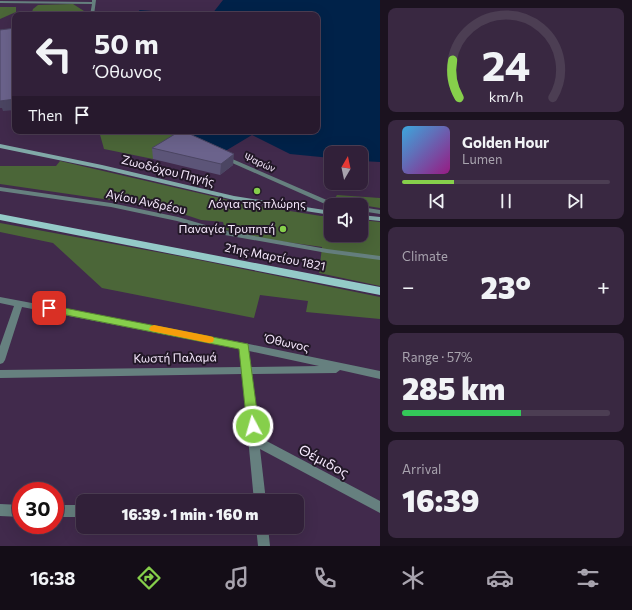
<!DOCTYPE html>
<meta charset="utf-8">
<style>
:root{--surface:#312039;--page:#392841;--text:#f1f3f6;--muted:#a8a3ae;--line:#4c3e53;--accent:#86cf4b}
body{margin:0;font-family:Commissioner,sans-serif;background:var(--page);color:var(--text);height:100vh;display:flex;flex-direction:column;font-size:15px;white-space:nowrap}
*{box-sizing:border-box;margin:0}
p{font-size:13px;color:var(--muted)}
.icon{flex:none;width:22px;height:22px;fill:none;stroke:currentColor;stroke-width:2;stroke-linecap:round;stroke-linejoin:round}
.map{position:relative;flex:1;overflow:hidden}
.panel{display:flex;flex-direction:column;gap:8px;padding:8px;background:#1b121f;width:252px}
.panel>*{flex:none}
.top-card{position:absolute;left:12px;top:12px;width:308px;height:122px;border-radius:8px;box-shadow:0 4px 16px #0002,0 0 0 1px var(--line);background:#312039;color:var(--text);overflow:hidden}
.needle{width:26px;rotate:9deg}
.buttons{position:absolute;left:324px;top:146px;display:grid;gap:8px}
.buttons a{display:grid;place-items:center;width:44px;height:44px;border-radius:8px;background:var(--surface);box-shadow:0 4px 16px #0002,0 0 0 1px var(--line);font-size:20px}
.speed{position:absolute;left:12px;top:482px;display:flex;gap:8px;font-size:20px;font-weight:700;text-align:center}
.speed>*{display:grid;place-content:center;width:52px;height:52px;border-radius:50%;background:var(--surface);box-shadow:0 4px 16px #0002,0 0 0 1px var(--line);line-height:1}
.speed .limit{border:6px solid #d22;background:#fff;color:#111}
.pin{position:absolute;display:grid;place-items:center;width:34px;height:34px;color:#fff;margin:-17px;border-radius:8px;box-shadow:0 2px 6px #0006}
.me{position:absolute;width:44px;margin:-22px;rotate:354deg;stroke-linejoin:round;filter:drop-shadow(0 0 3px #0008)}
.turn{display:flex;align-items:center;gap:14px;height:84px;padding:0 16px;font-size:18px}
.turn .icon{width:52px;height:52px;stroke-width:2.5}
.turn b{display:block;font-size:28px;line-height:34px}
.then{display:flex;align-items:center;height:38px;padding:0 16px;background:#0003;gap:8px;font-size:15px}
.big{font-size:30px;font-weight:800;line-height:1.1}
.panel .widget{flex:1;display:flex;flex-direction:column;justify-content:center;gap:6px;min-width:0;padding:0 14px;border-radius:8px;background:var(--page)}
.panel .dial{align-items:center;gap:0}
.dial svg{height:104px;overflow:visible;fill:none;stroke:var(--line);stroke-width:7;stroke-linecap:round;text-anchor:middle}
.dial text{fill:var(--text);stroke:none}
.song{display:flex;align-items:center;gap:12px}
.cover{width:48px;height:48px;border-radius:6px;background:linear-gradient(135deg,hsl(200 70% 55%),hsl(310 70% 35%))}
.played{height:4px;border-radius:2px;background:linear-gradient(90deg,var(--accent) 25%,var(--line) 25%)}
.keys{display:flex;justify-content:space-around;direction:ltr}
.heat{display:flex;justify-content:space-between;align-items:center;font-size:22px;direction:ltr}
.charge{height:6px;border-radius:3px;background:linear-gradient(90deg,#34c759 57%,var(--line) 0)}
.trip{position:absolute;left:76px;top:494px;width:228px;height:40px;border-radius:8px;background:var(--surface);box-shadow:0 4px 16px #0002,0 0 0 1px var(--line);font-weight:800;line-height:40px;text-align:center}
.dock{display:flex;height:64px;justify-content:space-around;align-items:center;background:#140d17;color:var(--muted)}
.dock .icon{width:28px;height:28px}
.dock .current{color:var(--accent)}
.dock b{font-size:18px;color:var(--text)}
main{display:flex;flex:1;min-height:0}
.map>svg:first-child{display:block}
</style>
<main>
<div class="map">
<svg width="380" height="546" viewBox="0 0 380 546">
<rect width="100%" height="100%" fill="#412a4c"/>
<path fill="#4b6638" d="M73,4L84,11L83,15H31L33,9L38,5Z
M0,7H16V12L0,19Z
M99,131H171L181,140L153,159L104,149Z
M60,161L246,204L321,216H331V235H361V220L380,222V286L319,273L322,247L272,240L225,230L223,222L201,220L165,208L0,184V166H56Z
M337,195L380,198V208L336,201L335,198Z
M0,223L189,258L380,297V319L306,312L308,301L260,295L254,318L102,288L53,243L0,232Z"/>
<path fill="#002249" d="M223,0H380V162L361,161V153H331V158L290,154L252,135L222,153L196,140L185,131H317V15H142L139,10L193,14L197,12L212,14Z"/>
<g fill="none" stroke-linecap="round" stroke-linejoin="round">
<path fill="#66807f" fill-rule="evenodd" d="M92,0H96L94,15H90L92,4L0,3V1L92,2Z
M223,155L329,201L339,204L340,205L331,206L325,204L221,158V156Z
M0,187L111,203L178,217L226,231L327,249L380,256V260L327,253L225,235L177,221L111,207L0,191Z
M361,207L380,210V214L361,211Z
M0,297L244,343L380,371V379L340,370L336,373L252,374L259,437L380,501V513L260,449L266,501H254L242,374L0,378V370L241,367L240,349L22,307L5,360L3,363L0,364V346L14,306L0,303ZM249,351L319,366L251,367Z
M0,504L21,505V517L0,516Z
M55,505H83V517H55Z
M256,527H268L270,546H258Z"/>
<path fill="#81a9a8" fill-rule="evenodd" d="M0,144L102,165L234,196L331,211V215L234,200L102,169L0,148Z
M361,215L380,217V221L361,219Z"/>
<path fill="#94cac8" fill-rule="evenodd" d="M0,214L380,287V295L0,220Z"/>
</g>
<path fill="#5c5578" d="M152,148L233,165L220,175L153,159Z"/>
<path fill="#4b4562" d="M0,99H15V110L3,111L2,108H0Z
M234,154L233,165L220,175L221,164Z"/>
<path fill="#6b638c" stroke="#4b4562" d="M15,28V99L0,101V30Z
M180,131H183L234,154L221,164L152,148Z"/>
<path fill="#86cf4b" stroke="#578731" d="M49,305L248,344L259,426L257,429L253,431L249,429L247,426L239,349L46,311L44,308L46,306Z"/>
<path fill="#f59e0b" d="M154,325L209,336L213,337L214,339L213,342L209,343L151,331L149,329L151,326Z"/>
<g fill="#86cf4b" stroke="#221827" stroke-width="1.5">
<circle cx="257" cy="191" r="4"/>
<circle cx="283" cy="229" r="4"/>
</g>
<g text-anchor="middle" stroke-width="4" stroke-linejoin="round" paint-order="stroke">
<g font-size="10" fill="#f7e9fe" stroke="#221827">
<text transform="translate(260 162) rotate(24)" y="4">Ψαρών</text>
</g>
<g font-size="12" fill="#f7e9fe" stroke="#221827">
<text transform="translate(168 171) rotate(14)" y="4">Ζωοδόχου Πηγής</text>
<text transform="translate(146 202) rotate(12)" y="4">Αγίου Ανδρέου</text>
<text transform="translate(275 257) rotate(11)" y="4">21ης Μαρτίου 1821</text>
<text transform="translate(287 343) rotate(12)" y="4">Όθωνος</text>
<text transform="translate(175 358) rotate(-1)" y="4">Κωστή Παλαμά</text>
</g>
<g font-size="12" fill="#f7e9fe" stroke="#221827">
<text x="257" y="208">Λόγια της πλώρης</text>
<text x="275" y="233" text-anchor="end">Παναγία Τρυπητή</text>
</g>
<g font-size="14" fill="#f7e9fe" stroke="#221827">
<text transform="translate(324 461) rotate(28)" y="5">Θέμιδος</text>
</g>
</g>
</svg>
<div class="buttons">
<a><svg class="needle" viewBox="-14 -14 28 28"><path d="M0-13l5 13h-10z" fill="#e53935"/><path d="M0 13l5-13h-10z" fill="#a8a3ae"/></svg></a>
<a><svg class="icon" aria-label="sound" viewBox="0 0 24 24"><path d="M4 9h4l5-4v14l-5-4H4zM17 9q2 3 0 6"/></svg></a>
</div>
<div class="speed"><div class="limit">30</div></div>
<div class="pin" style="left:49px;top:308px;background:#d93025"><svg class="icon" aria-label="arrive" viewBox="0 0 24 24"><path d="M6 21V4h12l-3 4 3 4H6"/></svg></div>
<svg class="me" style="left:253px;top:426px" viewBox="-20 -20 40 40"><circle r="17" fill="#86cf4b" stroke="#fff" stroke-width="3"/><path d="M0-11L8 9 0 5-8 9z" fill="#fff"/></svg>
<div class="trip">16:39 · 1 min · 160 m</div>
<div class="top-card">
<div class="turn"><svg class="icon" aria-label="left" viewBox="0 0 24 24"><path d="M17 20v-9H6M10 6l-5 5 5 5"/></svg><div><b>50 m</b>Όθωνος</div></div>
<div class="then">Then<svg class="icon" aria-label="arrive" viewBox="0 0 24 24"><path d="M6 21V4h12l-3 4 3 4H6"/></svg></div>
</div>
</div>
<section class="panel">
<div class="widget dial"><svg viewBox="0 0 100 80">
<path d="M14 69A42 42 0 1 1 86 69"/>
<path d="M14 69A42 42 0 0 1 9 40" stroke="#86cf4b"/>
<text x="50" y="56" font-size="32" font-weight="700">24</text>
<text x="50" y="72" font-size="11">km/h</text>
</svg></div>
<div class="widget">
<div class="song"><i class="cover"></i><div><b>Golden Hour</b><p>Lumen</p></div></div>
<div class="played"></div>
<div class="keys"><svg class="icon" aria-label="previous" viewBox="0 0 24 24"><path d="M18 5L8 12l10 7zM5 5v14"/></svg><svg class="icon" aria-label="pause" viewBox="0 0 24 24"><path d="M8 5v14M16 5v14"/></svg><svg class="icon" aria-label="next" viewBox="0 0 24 24"><path d="M6 5l10 7-10 7zM19 5v14"/></svg></div>
</div>
<div class="widget"><p>Climate</p>
<div class="heat"><a>−</a><b class="big">23°</b><a>+</a></div>
</div>
<div class="widget"><p>Range · 57%</p><b class="big">285 km</b><div class="charge"></div></div>
<div class="widget"><p>Arrival</p><b class="big">16:39</b></div>
</section>
</main>
<nav class="dock">
<b>16:38</b>
<svg class="icon current" aria-label="directions" viewBox="0 0 24 24"><path d="M12 3l9 9-9 9-9-9zM9 14v-3h6M13 9l2 2-2 2"/></svg>
<svg class="icon" aria-label="music" viewBox="0 0 24 24"><path d="M9 18V5l10-2v13"/><circle cx="6" cy="18" r="3"/><circle cx="16" cy="16" r="3"/></svg>
<svg class="icon" aria-label="phone" viewBox="0 0 24 24"><path d="M5 4h4l2 5-3 2q2 4 5 5l2-3 5 2v4C11 20 4 13 5 4z"/></svg>
<svg class="icon" aria-label="climate" viewBox="0 0 24 24"><path d="M12 3v18M4 7l16 10M4 17L20 7"/></svg>
<svg class="icon" aria-label="car" viewBox="0 0 24 24"><path d="M5 17H2v-5l4-1 3-4h7l3 4 3 1v5h-3M9 17h6M6 11h13"/><circle cx="7" cy="17" r="2"/><circle cx="17" cy="17" r="2"/></svg>
<svg class="icon" aria-label="filters" viewBox="0 0 24 24"><path d="M4 7h16M4 17h16"/><circle cx="9" cy="7" r="2"/><circle cx="15" cy="17" r="2"/></svg>
</nav>
